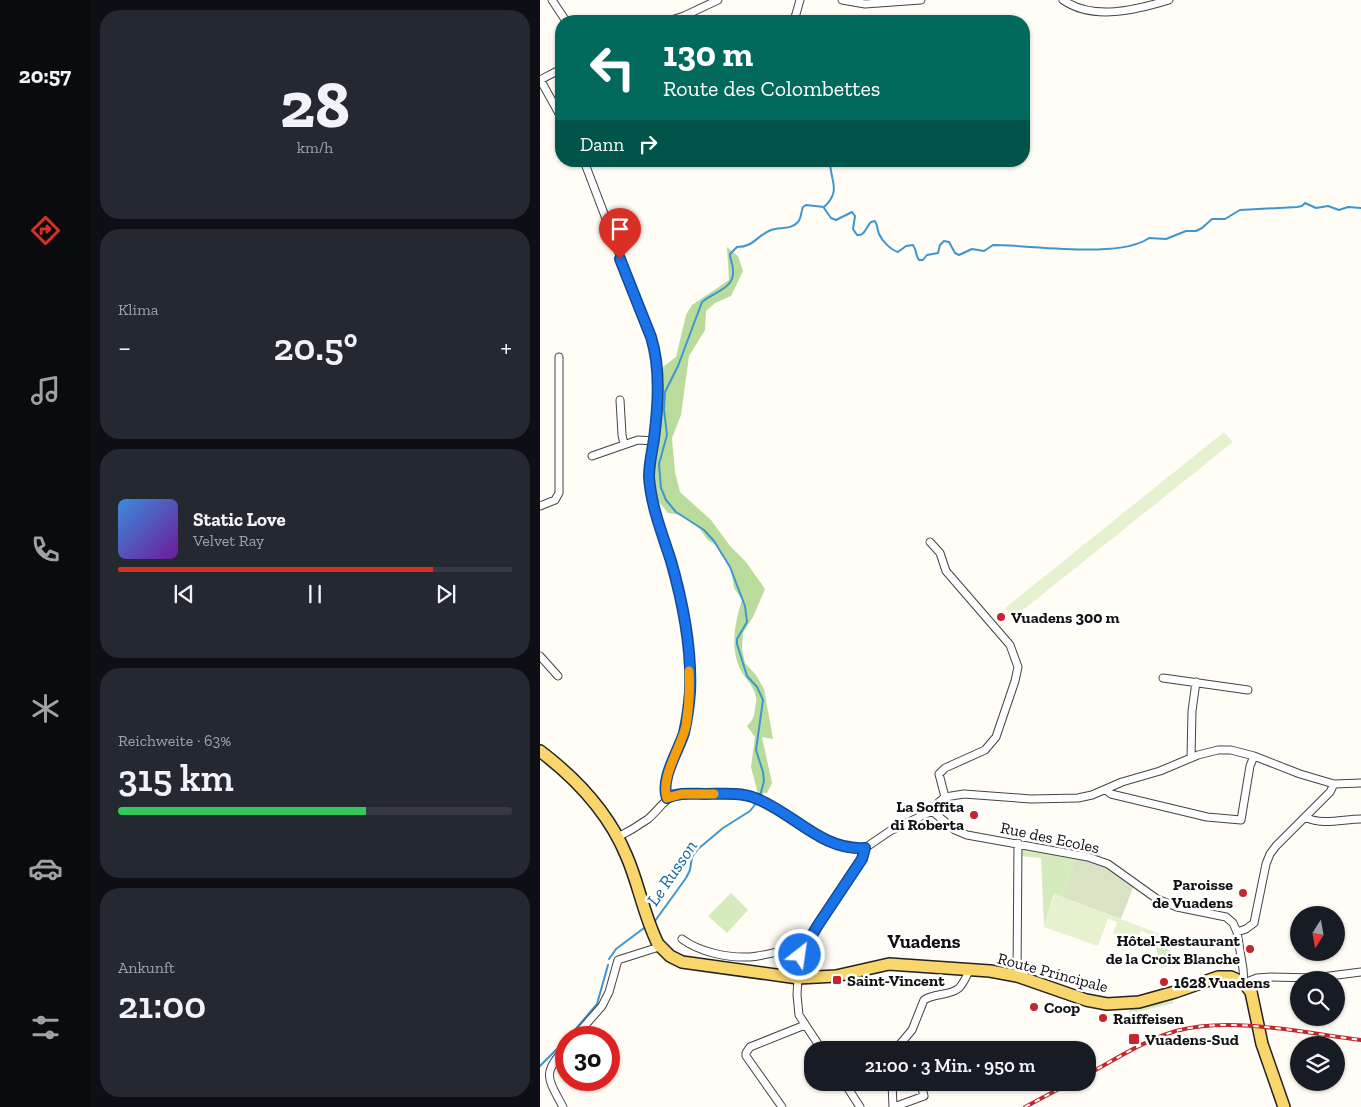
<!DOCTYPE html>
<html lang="de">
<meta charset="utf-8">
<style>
:root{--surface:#171b24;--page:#242831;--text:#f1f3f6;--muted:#9ea1a6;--line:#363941;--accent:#d93025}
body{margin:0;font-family:"Zilla Slab",serif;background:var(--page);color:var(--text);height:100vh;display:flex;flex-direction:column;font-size:19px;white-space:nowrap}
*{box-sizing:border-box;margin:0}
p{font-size:16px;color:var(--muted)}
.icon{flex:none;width:28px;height:28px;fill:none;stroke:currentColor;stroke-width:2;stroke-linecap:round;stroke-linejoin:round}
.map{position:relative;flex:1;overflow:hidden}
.side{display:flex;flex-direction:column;gap:10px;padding:10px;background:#0d0f14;width:450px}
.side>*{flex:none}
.guide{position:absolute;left:15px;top:15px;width:475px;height:152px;border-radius:20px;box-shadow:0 1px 4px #0004;background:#00695c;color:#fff;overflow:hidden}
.needle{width:32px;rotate:191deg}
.fabs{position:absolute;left:750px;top:906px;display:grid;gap:10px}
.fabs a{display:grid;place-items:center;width:55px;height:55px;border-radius:50%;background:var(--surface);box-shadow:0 1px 4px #0004;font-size:25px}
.speed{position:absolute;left:15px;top:1026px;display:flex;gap:10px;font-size:25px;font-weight:700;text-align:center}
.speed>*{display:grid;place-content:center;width:65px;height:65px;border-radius:50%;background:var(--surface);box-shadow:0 1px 4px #0004;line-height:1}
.speed .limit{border:8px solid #d22;background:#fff;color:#111}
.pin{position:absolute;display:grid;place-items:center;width:42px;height:42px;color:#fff;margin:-51px -21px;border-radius:50% 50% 50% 0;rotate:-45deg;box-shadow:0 0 5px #0007}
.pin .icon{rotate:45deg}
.me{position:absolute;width:55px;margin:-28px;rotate:30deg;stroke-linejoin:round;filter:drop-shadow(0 0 4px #0008)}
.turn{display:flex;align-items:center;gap:18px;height:105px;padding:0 25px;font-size:22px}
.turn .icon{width:65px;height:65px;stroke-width:2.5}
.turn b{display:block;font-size:35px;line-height:42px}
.then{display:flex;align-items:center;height:48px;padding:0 25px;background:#0003;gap:10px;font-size:19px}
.big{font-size:38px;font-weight:600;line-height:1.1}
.side .widget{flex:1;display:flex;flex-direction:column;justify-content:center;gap:8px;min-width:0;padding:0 18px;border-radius:20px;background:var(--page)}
.side .dial{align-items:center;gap:0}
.dial b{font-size:65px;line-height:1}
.song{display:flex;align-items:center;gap:15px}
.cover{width:60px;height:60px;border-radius:8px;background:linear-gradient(135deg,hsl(210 70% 55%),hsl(280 70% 35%))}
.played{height:5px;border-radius:2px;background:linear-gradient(90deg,var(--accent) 80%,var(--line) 80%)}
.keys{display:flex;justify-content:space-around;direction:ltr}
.heat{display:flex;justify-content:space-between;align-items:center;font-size:28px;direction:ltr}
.charge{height:8px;border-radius:4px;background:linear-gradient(90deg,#34c759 63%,var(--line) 0)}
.trip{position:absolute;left:264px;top:1041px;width:292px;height:50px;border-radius:20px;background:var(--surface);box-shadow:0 1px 4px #0004;font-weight:600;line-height:50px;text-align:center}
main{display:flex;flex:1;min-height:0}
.dock{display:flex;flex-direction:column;width:90px;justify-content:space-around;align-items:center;background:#090b0e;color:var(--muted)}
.dock .icon{width:35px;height:35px}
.dock .active{color:var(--accent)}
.dock b{font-size:22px;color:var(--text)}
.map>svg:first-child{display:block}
</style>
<main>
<nav class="dock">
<b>20:57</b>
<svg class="icon active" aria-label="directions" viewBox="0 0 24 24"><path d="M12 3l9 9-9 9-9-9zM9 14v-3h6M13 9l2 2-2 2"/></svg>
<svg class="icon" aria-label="music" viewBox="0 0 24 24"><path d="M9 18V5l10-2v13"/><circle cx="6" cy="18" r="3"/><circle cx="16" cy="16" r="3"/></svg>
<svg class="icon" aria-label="phone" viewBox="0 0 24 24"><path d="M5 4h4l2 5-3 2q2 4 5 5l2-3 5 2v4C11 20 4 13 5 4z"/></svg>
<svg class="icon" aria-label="climate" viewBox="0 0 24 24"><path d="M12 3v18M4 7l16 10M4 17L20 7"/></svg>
<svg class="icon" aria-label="car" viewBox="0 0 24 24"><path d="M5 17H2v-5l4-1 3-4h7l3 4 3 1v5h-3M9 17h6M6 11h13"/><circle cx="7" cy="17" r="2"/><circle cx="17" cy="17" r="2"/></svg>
<svg class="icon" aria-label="filters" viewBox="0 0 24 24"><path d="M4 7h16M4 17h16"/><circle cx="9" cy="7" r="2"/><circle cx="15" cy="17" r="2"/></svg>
</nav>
<section class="side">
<div class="widget dial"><b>28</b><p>km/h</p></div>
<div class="widget"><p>Klima</p>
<div class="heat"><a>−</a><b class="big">20.5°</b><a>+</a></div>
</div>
<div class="widget">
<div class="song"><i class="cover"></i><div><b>Static Love</b><p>Velvet Ray</p></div></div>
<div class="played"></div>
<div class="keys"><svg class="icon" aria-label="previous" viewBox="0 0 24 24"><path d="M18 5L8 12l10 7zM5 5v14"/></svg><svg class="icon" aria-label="pause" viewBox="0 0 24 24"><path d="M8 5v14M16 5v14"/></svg><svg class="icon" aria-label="next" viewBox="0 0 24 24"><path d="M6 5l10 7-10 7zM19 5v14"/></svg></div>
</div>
<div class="widget"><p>Reichweite · 63%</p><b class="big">315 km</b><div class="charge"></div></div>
<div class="widget"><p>Ankunft</p><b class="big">21:00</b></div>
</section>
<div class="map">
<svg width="821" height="1107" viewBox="0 0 821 1107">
<rect width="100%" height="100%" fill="#fffdf5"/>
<path fill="#d5ebbd" d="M481,847L536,859L522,897L514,894L504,927L501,858L480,856Z
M191,893L208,910L187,933L168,916Z
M614,940L629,950L634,964L621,968Z
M629,1000H633V1003L589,1014L590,1009Z"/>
<path fill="#b9dc9c" d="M187,247L198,256L203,271L191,296L175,303L166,311L165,330L149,356L141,415L132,438L135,472L140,492L171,520L190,546L206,562L225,589L213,617L203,633L202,649L205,663L216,675L224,689L233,739L222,737L232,783L227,793L218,794L211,767L215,737L207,726C213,720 214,717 215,709C215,706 217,701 216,698C215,685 200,675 197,661C191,641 196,619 202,600L194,588L191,569L179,547L168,540L156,524L142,515L128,513L114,496L111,465L119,370L136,357L146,315L152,305L189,280Z"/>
<path fill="#d9e3c4" d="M536,859L560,864L594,885L581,919L522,897Z"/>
<path fill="#e6f2cf" d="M684,432L693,442L473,618L465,608Z
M515,894L620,934L619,938L601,931L596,943L573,934L577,922L568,919L558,946L504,927Z"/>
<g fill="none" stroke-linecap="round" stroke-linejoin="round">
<path stroke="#3f96cf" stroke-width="2" d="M284,208L291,218L296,220L312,212L315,216L313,229L317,235C325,236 326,227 331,222L335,221C338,226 337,229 339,234C342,241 351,250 358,252L366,246L373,245C377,250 375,255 379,260H383L387,255L398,253L400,245L404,241L409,242L415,253L419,255L432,249L444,251L453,245C491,245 580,259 609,238L626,239L646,231H656L662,228L672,219H685L700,210L757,207L762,206L765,203L776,208L788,206L799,210L808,207L821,208
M220,796L224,781L223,772L216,750L223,700L217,687L207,676L197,644V639L207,622L205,606L190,567L174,541L164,530L136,512L126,500L121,488L119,464L127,435L124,410L125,392L138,366L162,302C173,292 195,289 193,270C193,264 190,260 190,254L197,247C214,247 216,236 231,230C240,227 251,230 258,222C261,219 261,212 263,207L266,205L284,207C302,190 290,181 290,161
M115,921L146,878L150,870L152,857L158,849L183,828L210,811L218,801
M69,959L76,949L104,928
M28,1038L57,1004L68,965
M0,1066L26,1040"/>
<g stroke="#444" stroke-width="9">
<path id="minor" d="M12,0L26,21
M302,0L325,4L381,0
M523,0C553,21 596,10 629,0
M128,21L144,16L178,0
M255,21H254L260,0
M0,80L21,69
M1,81L21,117
M44,161L111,337C121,369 118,407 114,439C112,452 109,464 110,477C111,506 122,533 131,561C143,603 152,648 150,692C149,708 146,725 142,741C136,759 120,779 127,798
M80,400L82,435L84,444
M52,456L98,440L114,441
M0,506L15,500L19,493V357
M390,542L400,553L406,571L470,645L478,667L475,681L456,737L445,750L405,768L399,774L405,797
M0,656L18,676
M623,678L708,690
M651,758L652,711L656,682
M794,784L790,792L736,846L730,854L726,864L714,923L706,929L697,932L703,969L704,983L717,978L731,977L774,978L821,972
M566,790L571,794L667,817L701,820L710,766L714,756
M392,811L415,830L427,835L548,857L568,864L617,899L637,907L686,917L693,923L697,932
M765,817C782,826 803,819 821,819
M78,837C88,832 98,826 108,819C120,809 125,796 142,794L208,795L230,804L284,840L307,848L317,849L325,848L350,831L392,811L398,803L405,797L424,794L491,799L538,798L552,795L582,782L620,771L658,755L678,750H691L714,756L760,774L794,784L821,783
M142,939C159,952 188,958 209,957C227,956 244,948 262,950
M477,976L478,843
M34,1038L62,1006L69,992L78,960L119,947
M282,1050L259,1015L257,995L259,959L262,950L278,925L322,859L325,848
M355,1050L372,1030L384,1000C394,993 410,996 419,988C424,983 427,975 430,969
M304,1082L320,1107
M352,1082L353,1107
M23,1107C7,1077 2,1074 26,1047
M242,1107L206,1056V1053L210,1047L265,1025
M354,1107L384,1096L381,1085"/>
</g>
<g stroke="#222" stroke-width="14">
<path id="primary" d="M0,751C37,779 69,813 87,857C99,885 104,916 118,944L130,956L142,962L258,978L296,976L349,964L450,971L477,976L546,1000L567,1004L599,1002L635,992L678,977H691L704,983L711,992L722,1044L744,1107"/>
</g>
<use href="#minor" stroke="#fff" stroke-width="7"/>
<use href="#primary" stroke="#f9d66b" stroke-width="11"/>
<g stroke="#c4262e" stroke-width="4">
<path id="rail" d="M548,1074C576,1059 605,1040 636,1031C691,1016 765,1033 821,1040
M485,1107L532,1082"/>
</g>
<use href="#rail" stroke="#fff" stroke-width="2" stroke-dasharray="5.5" stroke-linecap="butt"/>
</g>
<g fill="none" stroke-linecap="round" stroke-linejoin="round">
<g stroke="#114b97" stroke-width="12">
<path id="route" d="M80,259L111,337C121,369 118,407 114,439C112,452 109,464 109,477C111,506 122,533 131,561C143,603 152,648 150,692C149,705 147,720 144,733C138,752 120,779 127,798C139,792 152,794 165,794C181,794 200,792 215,798C253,812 281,851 325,848L322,859L278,925L260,955"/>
</g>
<use href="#route" stroke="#1a73e8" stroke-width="9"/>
<path stroke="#f59e0b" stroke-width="9" d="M149,671C150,690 149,708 146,726C141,747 120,778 127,798L142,794H174"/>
</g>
<g fill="#c4262e" stroke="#fff" stroke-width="2">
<circle cx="461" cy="617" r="5"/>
<circle cx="434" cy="815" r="5"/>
<circle cx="703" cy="893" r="5"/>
<circle cx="710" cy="949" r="5"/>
<rect x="292" y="975" width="10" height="10" rx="2.5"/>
<circle cx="624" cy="982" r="5"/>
<circle cx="494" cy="1007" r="5"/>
<circle cx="563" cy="1018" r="5"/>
<rect x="588" y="1033" width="12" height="12" rx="2.5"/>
</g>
<g text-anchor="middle" stroke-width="5" stroke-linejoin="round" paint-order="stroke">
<g font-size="16" font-weight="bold" fill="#111" stroke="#fff" text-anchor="start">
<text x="471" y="623">Vuadens 300 m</text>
<text x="424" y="812" text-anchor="end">La Soffita<tspan x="424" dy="18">di Roberta</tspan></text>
<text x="693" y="890" text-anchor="end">Paroisse<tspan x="693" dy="18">de Vuadens</tspan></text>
<text x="700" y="946" text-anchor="end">Hôtel-Restaurant<tspan x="700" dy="18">de la Croix Blanche</tspan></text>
<text x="307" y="986">Saint-Vincent</text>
<text x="634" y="988">1628 Vuadens</text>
<text x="504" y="1013">Coop</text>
<text x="573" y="1024">Raiffeisen</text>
<text x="605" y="1045">Vuadens-Sud</text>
</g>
<g font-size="16" fill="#111" stroke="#fff">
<text transform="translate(510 837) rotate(12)" y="6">Rue des Ecoles</text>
<text transform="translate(513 972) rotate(15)" y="6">Route Principale</text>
</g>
<g font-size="18" font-style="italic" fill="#1768a6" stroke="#fff">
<text transform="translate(132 873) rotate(-56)" y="6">Le Russon</text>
</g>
<g font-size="19" font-weight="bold" fill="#111" stroke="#fff">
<text x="384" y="948">Vuadens</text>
</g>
</g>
</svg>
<div class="fabs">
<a><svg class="needle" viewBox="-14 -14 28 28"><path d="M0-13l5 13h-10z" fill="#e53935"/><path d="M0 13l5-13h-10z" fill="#9ea1a6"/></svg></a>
<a><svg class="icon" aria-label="search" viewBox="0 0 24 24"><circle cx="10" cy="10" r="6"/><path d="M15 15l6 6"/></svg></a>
<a><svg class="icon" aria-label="layers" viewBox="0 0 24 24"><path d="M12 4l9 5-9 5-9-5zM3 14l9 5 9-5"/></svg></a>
</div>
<div class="speed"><div class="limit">30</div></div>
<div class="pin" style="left:80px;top:259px;background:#d93025"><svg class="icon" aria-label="arrive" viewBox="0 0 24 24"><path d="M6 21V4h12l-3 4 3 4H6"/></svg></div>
<svg class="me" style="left:260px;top:955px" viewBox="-20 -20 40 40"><circle r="17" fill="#1a73e8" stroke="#fff" stroke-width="3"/><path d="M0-11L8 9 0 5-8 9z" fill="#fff"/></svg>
<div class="trip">21:00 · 3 Min. · 950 m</div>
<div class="guide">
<div class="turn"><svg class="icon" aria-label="left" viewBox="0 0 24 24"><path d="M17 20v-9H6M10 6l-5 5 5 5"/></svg><div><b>130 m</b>Route des Colombettes</div></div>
<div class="then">Dann<svg class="icon" aria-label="right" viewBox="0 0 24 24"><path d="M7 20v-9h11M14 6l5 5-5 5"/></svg></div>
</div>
</div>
</main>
